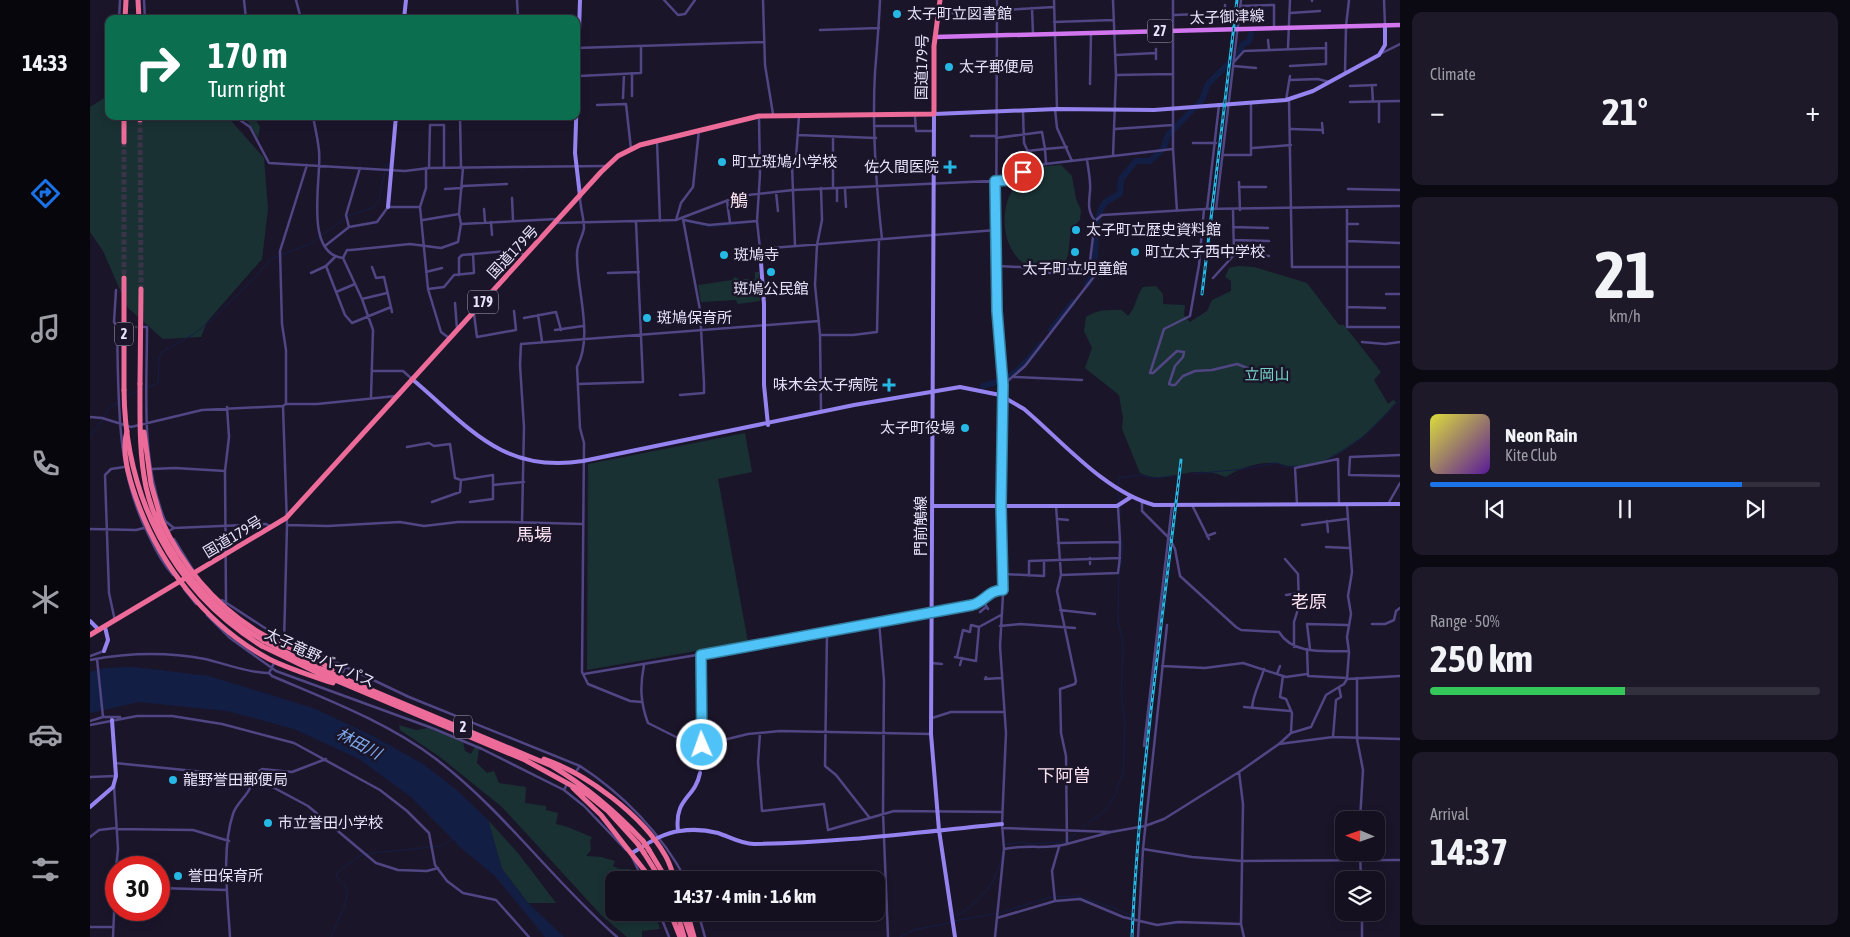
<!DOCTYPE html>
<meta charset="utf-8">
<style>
:root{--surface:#141020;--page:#1d1929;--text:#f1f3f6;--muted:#9d9da5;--line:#33303e;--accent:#1a73e8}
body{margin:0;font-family:"Asap Condensed","Noto Sans JP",sans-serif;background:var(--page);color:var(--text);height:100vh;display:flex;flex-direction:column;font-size:19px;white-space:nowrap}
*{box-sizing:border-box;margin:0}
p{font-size:16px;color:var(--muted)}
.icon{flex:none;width:28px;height:28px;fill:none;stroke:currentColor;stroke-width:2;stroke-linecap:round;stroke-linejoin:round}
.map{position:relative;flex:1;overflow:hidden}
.panel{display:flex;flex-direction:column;gap:12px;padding:12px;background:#0b0912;width:450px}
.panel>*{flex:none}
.banner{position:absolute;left:15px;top:15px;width:475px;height:105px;border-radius:10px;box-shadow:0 2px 8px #0003,0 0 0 1px var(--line);background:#0b6e4f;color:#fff;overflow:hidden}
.needle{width:32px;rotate:272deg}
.controls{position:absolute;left:1245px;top:811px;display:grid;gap:10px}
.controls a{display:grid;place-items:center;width:50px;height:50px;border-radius:10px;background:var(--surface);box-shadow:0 2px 8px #0003,0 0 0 1px var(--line);font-size:25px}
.speed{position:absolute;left:15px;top:856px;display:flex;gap:10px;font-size:25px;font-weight:700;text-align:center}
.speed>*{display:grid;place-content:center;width:65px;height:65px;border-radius:50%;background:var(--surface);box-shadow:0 2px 8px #0003,0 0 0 1px var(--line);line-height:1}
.speed .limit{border:8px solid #d22;background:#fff;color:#111}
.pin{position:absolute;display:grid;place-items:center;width:42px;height:42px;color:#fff;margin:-21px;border:2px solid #fff;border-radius:50%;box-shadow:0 1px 5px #0007}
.me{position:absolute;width:55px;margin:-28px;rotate:358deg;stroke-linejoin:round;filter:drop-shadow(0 0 4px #0008)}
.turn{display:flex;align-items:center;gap:18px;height:105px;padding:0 20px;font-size:22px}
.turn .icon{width:65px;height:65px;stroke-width:2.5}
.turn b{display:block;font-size:35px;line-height:42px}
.big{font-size:38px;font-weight:700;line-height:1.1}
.panel .tile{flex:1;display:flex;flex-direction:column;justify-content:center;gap:8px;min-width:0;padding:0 18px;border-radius:10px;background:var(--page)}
.panel .dial{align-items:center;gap:0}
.dial b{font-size:65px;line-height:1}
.song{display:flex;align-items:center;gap:15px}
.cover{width:60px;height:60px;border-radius:8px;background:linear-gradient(135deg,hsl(60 70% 55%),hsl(270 70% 35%))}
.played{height:5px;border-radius:2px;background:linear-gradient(90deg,var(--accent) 80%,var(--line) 80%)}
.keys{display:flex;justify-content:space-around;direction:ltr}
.heat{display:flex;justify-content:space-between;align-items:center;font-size:28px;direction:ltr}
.charge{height:8px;border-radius:4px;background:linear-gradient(90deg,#34c759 50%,var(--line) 0)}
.trip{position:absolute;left:515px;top:871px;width:280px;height:50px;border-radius:10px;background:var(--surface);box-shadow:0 2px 8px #0003,0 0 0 1px var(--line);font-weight:700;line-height:50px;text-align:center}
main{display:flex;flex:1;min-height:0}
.tabs{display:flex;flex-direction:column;width:90px;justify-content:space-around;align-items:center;background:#08060d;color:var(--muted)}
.tabs .icon{width:35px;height:35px}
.tabs .current{color:var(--accent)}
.tabs b{font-size:22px;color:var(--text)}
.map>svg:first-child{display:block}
</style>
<main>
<nav class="tabs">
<b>14:33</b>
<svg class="icon current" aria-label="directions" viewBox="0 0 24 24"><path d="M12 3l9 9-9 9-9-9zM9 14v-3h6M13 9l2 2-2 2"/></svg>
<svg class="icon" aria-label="music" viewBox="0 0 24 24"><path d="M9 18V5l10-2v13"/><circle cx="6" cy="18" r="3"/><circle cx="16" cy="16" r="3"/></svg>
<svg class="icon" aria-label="phone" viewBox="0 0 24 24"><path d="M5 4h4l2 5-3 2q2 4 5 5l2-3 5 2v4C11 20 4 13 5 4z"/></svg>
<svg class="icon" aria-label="climate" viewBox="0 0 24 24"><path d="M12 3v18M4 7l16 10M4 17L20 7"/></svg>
<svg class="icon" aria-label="car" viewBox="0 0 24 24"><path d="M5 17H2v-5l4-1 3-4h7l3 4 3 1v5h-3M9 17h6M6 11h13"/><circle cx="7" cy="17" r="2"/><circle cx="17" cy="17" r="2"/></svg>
<svg class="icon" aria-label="filters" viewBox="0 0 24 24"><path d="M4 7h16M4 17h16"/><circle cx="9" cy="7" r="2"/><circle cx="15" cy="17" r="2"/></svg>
</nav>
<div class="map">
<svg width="1310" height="937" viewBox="0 0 1310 937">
<rect width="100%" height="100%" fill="#1b152a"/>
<path fill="#193133" d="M19,95V116H137L174,158L178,209L172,259L117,322L111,337L73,339L38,308L13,251L0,232V107Z
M147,116H164L170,127L168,138L158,122Z
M971,165L982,176L986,199L991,210L990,220L981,229L978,255L973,267C915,290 891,198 944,169C951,165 963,166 971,165Z
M1148,266L1164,267L1217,283L1249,325H1254L1291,372L1284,380L1298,404L1303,400L1306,402C1282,431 1243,469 1202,466C1196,466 1192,464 1187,463C1171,461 1148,468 1136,477C1127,474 1118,471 1108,472C1087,472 1072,483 1050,473L1032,429L1033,418L1029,395L995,368L1002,348L994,331L996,317C1008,309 1018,310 1032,310L1038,316C1046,308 1046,296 1053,287L1066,286L1073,294V304L1095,305L1094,315L1100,322L1117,311L1122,300L1141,291V281L1135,277L1139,268Z
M665,272H669L670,301L648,304L646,300L611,302L608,285L642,280L645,277L649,279H665Z
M655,433L662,472L628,479L658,642L497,670L498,464Z
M309,725L326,730L338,728L373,742L375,751L381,754L385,747L389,749L387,763L397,773L404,771L409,783L436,787L435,803L456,806V810L468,813L466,824C480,827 489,832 502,837L500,841L501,850L496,856L511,857L525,861L523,866L530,869H540L543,872L542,880H524V912L565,913L570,929L552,931V937H537L513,917L412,807L350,757L310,730Z
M398,820L428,853L466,903H438L412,869Z"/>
<path fill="#131e45" d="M44,667L119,676L223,708L279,734L333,764L368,791L398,820L412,869L437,902L474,937H455L405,876L371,848L321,797L269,759L204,729L137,711L49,702L0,713V672L14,668Z"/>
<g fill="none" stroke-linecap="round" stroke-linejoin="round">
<path stroke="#131e45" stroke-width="1" d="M1164,23L1165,17L1174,14L1182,0
M596,222L621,227L665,222
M51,390L68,383L69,357L72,352L104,334L126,316L166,276L181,259L222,243L258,216L284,207L289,200L296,165L301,164
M37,396L48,391
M0,438L19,409L32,399
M1235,461L1273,437L1310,400
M1102,474L1154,469L1187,463L1196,467L1207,466
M1028,486L1029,478L1049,475L1066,478L1082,476
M1028,493L1029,501
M1030,515V508
M1030,569L1033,549L1031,538
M992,828L1017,809L1026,793L1033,772L1035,725L1031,696L1033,646L1028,619L1029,573
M978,840L987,832
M915,845L931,842L938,844L973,842
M867,916C894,898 910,880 913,847
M865,921L909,913L961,897L987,896L1027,909L1048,919
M854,924L861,922
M1080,924H1087
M241,937C245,925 261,899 256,888C255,883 249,880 246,876L248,872L272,854L352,846L363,839
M810,937L823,930L854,924"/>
<path stroke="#131e45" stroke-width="6" d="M997,285C1012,265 999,225 1014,204C1018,199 1025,198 1030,193L1031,179L1046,161H1060L1073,149L1078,135L1112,100L1118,84L1150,52L1152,45L1159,41L1161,34
M961,330L983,302
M893,386C924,379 932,368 951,344"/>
<path stroke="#3a3449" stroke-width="2.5" stroke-dasharray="2.5 1" stroke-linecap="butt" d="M31,327H49"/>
<path stroke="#3a3449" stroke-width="5" stroke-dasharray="5 2.5" stroke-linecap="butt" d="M50,120L51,289
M34,142V278"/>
<path stroke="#504683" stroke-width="2.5" d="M54,0L55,19
M154,0L156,19
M206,0L211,19
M427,0L428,19
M574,0L588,15L595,14L605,0
M673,0L675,65L683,114
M790,0C789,24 787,48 785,72C782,126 786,185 792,239
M964,0L967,108
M1083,0V149L1087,211
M1222,0V1
M1294,0L1295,25
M1150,6L1184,5V28
M942,8L943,34
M1200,13L1230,11
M848,14L964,7
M1084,15L1135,13
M29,19L30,0
M1135,20V5
M964,22L1023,20
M730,30L789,28
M1178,40L1179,50
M486,48L674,42
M1198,48L1200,0
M1290,54L1310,44
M1026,55L1066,53
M1066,59V49
M1144,62L1154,51L1235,48
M1144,66L1166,68
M1200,66L1236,64V43
M1255,73L1256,26L1259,0
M1026,75L1082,74
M489,76L551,73V47
M1200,80L1228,79L1239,82
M1000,84L1001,34
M1260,86L1286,85
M1282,86L1283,102
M542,96V73
M533,98L534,74
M1199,99L1202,267H1310
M1196,100L1200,76
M1260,102L1310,101
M507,105L536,104L541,149
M965,109L967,128L982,161
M933,111L934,143L945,167
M144,116L160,127L179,163L315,171L339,168L515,166
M223,116C225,128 228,139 229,151C232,177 213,254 253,258
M370,116L371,168
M825,116L826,131H844
M669,117L670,174L667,221L670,249L906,230
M1289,122V102
M1232,123L1233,133
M786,126H825
M1025,129L1083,125
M1201,129L1232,130
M708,135L786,138
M881,136H906
M743,137V188
M906,138L952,132L955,149L977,147
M567,141L570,221
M1103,143H1126
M1163,148L1201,145
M937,151L955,149L956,163
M1133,155H1161V103
M1023,156L1026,75L1023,0
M997,159C998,169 1001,180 1000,191C999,203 997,210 1005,221
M336,168V188L330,207L338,289L351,332L359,338
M339,168L340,125H354V168
M1149,182L1150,210
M373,186L417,184
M1149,187H1176
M747,188V201
M355,189L372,188
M755,189L756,207
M1258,189L1310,190
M686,192L688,211
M490,197C490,207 494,218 494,228C493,236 487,244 487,253C486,289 504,334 487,367L490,428L494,443L492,672L498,684L540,701L552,702
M422,198L423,221
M637,201L640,223
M1257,207V327H1310
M394,209L395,222
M1114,209L1109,265L1100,316L1074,329L1060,373H1063L1087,351L1094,352L1093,357L1085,366L1079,384L1082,385H1085L1093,376L1105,371L1122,370L1147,364L1160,369L1162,376
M1117,209L1129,105
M1126,209L1151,0
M333,220L369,214
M586,220L591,203L603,187L609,130
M594,220L619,225L667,221
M401,222L402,235
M466,223L586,220L649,196L703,190L922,180L939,169L955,164L1083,149
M371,224L369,214L373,168
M1257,224H1268
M259,227L256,215L270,168
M1143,227L1178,228
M1144,240L1179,241
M1257,241L1310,243
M235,246L259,227L287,222L298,207H330
M705,246L702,165L706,158L709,116
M1144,254L1179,256
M253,258L257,250H261L320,244L351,248L368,242L371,224L467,219
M253,258L272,299L283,330L281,397
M236,266L255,315L262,323L301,307
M907,266L930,267L960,273L979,269H999L1006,274L935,366L913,385
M282,267L286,278L294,277L302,312
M999,269L1005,221L1012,215L1114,209L1310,206
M336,272L352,268
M221,273L236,266L245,257
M518,273L549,272
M369,275V258L372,255L427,250L434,255
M1123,278L1144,255L1143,210
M338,289L354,287L364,275L384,273L383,254
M26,290L24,322L27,327C29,399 25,470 59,536C65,549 73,564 83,575
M246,292L265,284
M1296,294H1310
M272,299L297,293
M365,303L367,329
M1257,307L1295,308
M384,314L387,337L426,330L424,311
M448,315L452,341
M434,318L466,312L471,330
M54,327H57C57,392 50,461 76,523
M465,330L493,326
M730,335H763L787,332L789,240
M1272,342L1295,344L1310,342
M282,371H313L322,379
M924,377L992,380
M488,384L553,382L546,222
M590,395L614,393V383L610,310L593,219
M196,404H227L306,396
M731,411L730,335L725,285L727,245L732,220L731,188
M0,417L12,418L41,427L112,410L193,406
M317,447L339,443L344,446L360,444L365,478L371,480L403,475V499L380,502
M1310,455L1260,457L1259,475L1310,476
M62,469L85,468L135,471
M403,485L434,482
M342,502L370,492L371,480
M1052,502V511L1080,539L1085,549L1090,576L1146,627L1151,630L1189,632C1203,655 1234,651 1258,651
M1207,504L1205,468L1248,459L1249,504
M1298,504L1310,483
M1102,505L1119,539
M968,519L978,520
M74,520L84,528L79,531
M1237,521L1238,532
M432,523L434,427L430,365L431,344L729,321
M197,525L238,526L310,522L334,526L368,522H417L493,524
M1212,525L1256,519
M84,528L176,524L182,527
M0,529L46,530L54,528
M1117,536L1125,533
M84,539L103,570
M968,543L1030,542
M1236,547L1259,548
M1000,558V564
M1195,559L1208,574L1209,606L1204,622V647
M914,574L954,576V561
M971,575L1028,573C1032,550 1029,529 1028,506
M939,576V561L1030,558
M94,589L106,604
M1196,595L1209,593
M892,599L898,609
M132,600L178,630L319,697L490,766C533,794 572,834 596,880
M136,604L135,471L139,437L137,407
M970,610L1005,614
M890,612L896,607
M117,615L140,638L186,671L342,728L392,749L474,790L494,806L536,850
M25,621L19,593L15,475L21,469L34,467
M789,622L794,680L793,813L798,937
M1282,624H1295L1304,620L1306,611L1310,608
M910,626L930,624L985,628
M737,633L735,766L746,775L779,817
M194,643L197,525L193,406L196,404V350L192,324L190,251L217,165
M1217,649L1218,676L1257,678
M1220,649L1217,624L1257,625
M0,656L14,651
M865,657L886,661L889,627
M867,657L873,630L880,632L881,625L889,627L911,615
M7,659L13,717
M0,660C37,653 77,652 115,659C133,663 161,674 179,673
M184,663L179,673L182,676C238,700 297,722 346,759C414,811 463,881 527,937
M841,663L852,664
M554,665C550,685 550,702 558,723L594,741L613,746
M870,665L872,658
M1072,666L1115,668L1153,663L1196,677L1217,674
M253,672L255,667
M494,674L737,633L770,625L882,605C895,602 898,590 913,590
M1187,674L1190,666
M1193,676L1190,697L1196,699L1202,713L1201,733
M896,677L895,679L911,678
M1267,678V739L1273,770L1270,820
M1257,679L1310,676
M1154,707L1200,711
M1162,708C1163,694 1170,683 1174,669
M842,718L861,712H914
M0,721L13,717H30
M0,725L47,716H82L132,724L204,743L290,790L317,811L339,833L345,865L357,881L373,893L406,900L439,937
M670,733L668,762L672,811L734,804L738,830L804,811L912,812
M1243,737L1246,700L1251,697L1249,687
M1189,744L1243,737L1310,739
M613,745L658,734L690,731L841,734
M1054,746L1082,506
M25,763L164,777L218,806L286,863L308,870L337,871L348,868
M487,770L490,766
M1149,772L1153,804L1151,924L1154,937
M610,773L613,745L611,655
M0,777L26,776
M24,786L28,849L26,868
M474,790L476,786
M912,828L1021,832L1055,826L1074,819L1149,772L1189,744L1201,733L1221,727L1236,695L1254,684L1257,679L1259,652L1257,637L1261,614L1258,596L1262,572L1257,505
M27,829L103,830L139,841
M0,837L9,830L26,828
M977,844L1021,832
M914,849C935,844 957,850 977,844L976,756L971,733L970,689L985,684L986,681L967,591L971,575L966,506
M1053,849L1102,857L1152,861L1310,860
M1270,852L1271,880
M542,857L553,880
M69,888L137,890
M965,901L962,871L969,847
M569,912L579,937
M608,912L615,937
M1272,912V937
M907,918L965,901L990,899L1033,917L1067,925L1088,922L1151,924
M0,927H23
M23,937L26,868
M140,937C138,900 131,850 143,814C146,804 156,797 160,788C164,781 164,773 172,769L202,772L236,759
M905,937L914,849L912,824L916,733L910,646L914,578L911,506L913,385L906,293L907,0
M1048,937L1053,849L1077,625"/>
<path stroke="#9584f0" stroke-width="4" d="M314,19L316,0
M490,196L485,153L490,0
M298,207L306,116
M670,249L674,304V385L678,425
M322,379C378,426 412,474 493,461L764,405L870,387L910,395L934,409C972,441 1015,492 1064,505L1310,504
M842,506H1027L1041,497
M0,621L9,630
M14,651L18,640L15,627
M0,807L23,787L26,776L22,720
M588,831C584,797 605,799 610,773
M542,853C557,844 572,833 590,831C602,829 616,830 628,833C640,837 651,844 664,844C747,843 830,832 912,824
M865,937L849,830L841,734L844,114L967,109L1064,110L1196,100L1223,91L1289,55L1295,45V25"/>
<path stroke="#d176ee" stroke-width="4.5" d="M845,37L1310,25"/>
<path stroke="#ed6b98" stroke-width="5" d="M48,0L49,19
M35,19L36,0
M50,120V116
M34,142V116
M34,278V390
M50,384L51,289
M37,431C31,452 39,478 46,498C69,564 116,625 179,659C199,669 222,676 243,683
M71,519C92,566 126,606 170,633C193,647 221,654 242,670
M0,635L196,518L511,172L528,156L550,145L669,116L844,114V46L850,0
M174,641L217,663L462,766C497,787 525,811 553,841
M172,646L226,672L435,760L497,794L518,811L548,844
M454,759C497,774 552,815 575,855C580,863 582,872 585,880
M483,788L511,815L562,880
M559,850L577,880
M554,853L571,880
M580,912L590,937
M587,912L594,937
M592,912L601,937
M597,912L604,937"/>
<g stroke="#25b8e4" stroke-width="3">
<path id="rail" d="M1112,294L1147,0
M1042,937C1049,777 1073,618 1091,460"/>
</g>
<use href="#rail" stroke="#1b152a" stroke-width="1" stroke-dasharray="4" stroke-linecap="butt"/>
<path stroke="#ed6b98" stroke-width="5" d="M50,384C50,418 49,454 56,487C71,552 118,608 174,641
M34,390C35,495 81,590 172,646
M54,432L61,484L71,519
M553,841L559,850
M548,844L554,853"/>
</g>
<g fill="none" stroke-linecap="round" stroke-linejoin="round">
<g stroke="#337fa1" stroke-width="12">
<path id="route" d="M612,745L611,655L882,605C895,602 898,590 913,590L911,506L913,385L907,311L905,181L922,180L933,172"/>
</g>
<use href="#route" stroke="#4fc3f7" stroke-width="9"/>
</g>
<g fill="#25b8e4" stroke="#1b152a" stroke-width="2">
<circle cx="807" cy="14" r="5"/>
<circle cx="859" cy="67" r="5"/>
<circle cx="632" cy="162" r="5"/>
<path d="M857.5 159.5h5v5h5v5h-5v5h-5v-5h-5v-5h5z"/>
<circle cx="986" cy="230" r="5"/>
<circle cx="985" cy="252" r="5"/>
<circle cx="1045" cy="252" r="5"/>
<circle cx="634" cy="255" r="5"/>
<circle cx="681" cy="272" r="5"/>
<circle cx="557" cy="318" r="5"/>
<path d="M796.5 377.5h5v5h5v5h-5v5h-5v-5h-5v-5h5z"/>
<circle cx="875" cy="428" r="5"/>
<circle cx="83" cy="780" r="5"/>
<circle cx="178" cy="823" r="5"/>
<circle cx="88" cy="876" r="5"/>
</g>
<g text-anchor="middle" stroke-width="5" stroke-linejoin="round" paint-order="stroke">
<g fill="#1b152a" stroke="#aaa4bc" stroke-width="1">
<rect x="1057.5" y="19.5" width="25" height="23" rx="4"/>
<rect x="378" y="290.5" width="30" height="23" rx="4"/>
<rect x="25" y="322.5" width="18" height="23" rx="4"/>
<rect x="364" y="715.5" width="18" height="23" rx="4"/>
</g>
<g font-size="14" font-weight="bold" fill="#e8e2fb">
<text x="1070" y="36">27</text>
<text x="393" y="307">179</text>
<text x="34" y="339">2</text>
<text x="373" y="732">2</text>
</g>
<g font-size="15" fill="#e8e2fb" stroke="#1b152a" text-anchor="start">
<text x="817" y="19">太子町立図書館</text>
<text x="869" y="72">太子郵便局</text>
<text x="642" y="167">町立斑鳩小学校</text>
<text x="849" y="172" text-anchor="end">佐久間医院</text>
<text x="996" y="235">太子町立歴史資料館</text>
<text x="1055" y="257">町立太子西中学校</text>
<text x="644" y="260">斑鳩寺</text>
<text x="985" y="274" text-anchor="middle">太子町立児童館</text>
<text x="681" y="294" text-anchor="middle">斑鳩公民館</text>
<text x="567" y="323">斑鳩保育所</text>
<text x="788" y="390" text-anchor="end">味木会太子病院</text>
<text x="865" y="433" text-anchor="end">太子町役場</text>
<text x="93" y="785">龍野誉田郵便局</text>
<text x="188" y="828">市立誉田小学校</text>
<text x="98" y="881">誉田保育所</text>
</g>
<g font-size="15" fill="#e8e2fb" stroke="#1b152a">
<text transform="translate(1137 17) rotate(-2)" y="5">太子御津線</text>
<text transform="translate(832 67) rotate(-89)" y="5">国道179号</text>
<text transform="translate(423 252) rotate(-47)" y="5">国道179号</text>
<text transform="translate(831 526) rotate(-90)" y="5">門前鵤線</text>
<text transform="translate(143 537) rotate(-31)" y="5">国道179号</text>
<text transform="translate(230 658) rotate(25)" y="5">太子竜野バイパス</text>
</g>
<g font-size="15" fill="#75d4c9" stroke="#1b152a">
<text x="1177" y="380">立岡山</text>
</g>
<g font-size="16" font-style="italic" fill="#7cabef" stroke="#1b152a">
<text transform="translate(269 743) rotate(28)" y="6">林田川</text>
</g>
<g font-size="18" fill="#fce3f0" stroke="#1b152a">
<text x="649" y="207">鵤</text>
<text x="444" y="541">馬場</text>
<text x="1219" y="608">老原</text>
<text x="974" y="782">下阿曽</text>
</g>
</g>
</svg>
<div class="controls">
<a><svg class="needle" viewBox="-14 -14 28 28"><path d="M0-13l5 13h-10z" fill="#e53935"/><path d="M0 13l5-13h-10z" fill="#9d9da5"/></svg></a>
<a><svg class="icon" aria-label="layers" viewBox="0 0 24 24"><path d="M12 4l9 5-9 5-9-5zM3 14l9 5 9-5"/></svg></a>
</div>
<div class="speed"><div class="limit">30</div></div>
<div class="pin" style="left:933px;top:172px;background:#d93025"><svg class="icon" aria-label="arrive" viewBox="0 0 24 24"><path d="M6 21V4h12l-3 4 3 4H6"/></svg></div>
<svg class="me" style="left:612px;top:745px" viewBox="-20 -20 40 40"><circle r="17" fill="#4fc3f7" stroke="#fff" stroke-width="3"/><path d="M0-11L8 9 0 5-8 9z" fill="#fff"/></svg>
<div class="trip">14:37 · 4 min · 1.6 km</div>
<div class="banner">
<div class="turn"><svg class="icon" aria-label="right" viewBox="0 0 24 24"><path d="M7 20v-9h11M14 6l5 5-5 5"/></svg><div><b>170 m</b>Turn right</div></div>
</div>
</div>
<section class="panel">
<div class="tile"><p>Climate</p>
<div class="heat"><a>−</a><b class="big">21°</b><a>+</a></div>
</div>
<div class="tile dial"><b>21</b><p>km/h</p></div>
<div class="tile">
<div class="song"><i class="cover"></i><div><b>Neon Rain</b><p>Kite Club</p></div></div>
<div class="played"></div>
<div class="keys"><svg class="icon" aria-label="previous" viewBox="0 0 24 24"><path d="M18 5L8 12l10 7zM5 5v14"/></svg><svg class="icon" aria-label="pause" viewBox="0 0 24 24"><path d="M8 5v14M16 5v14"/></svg><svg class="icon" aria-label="next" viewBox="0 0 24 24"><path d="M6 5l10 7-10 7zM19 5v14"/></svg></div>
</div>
<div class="tile"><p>Range · 50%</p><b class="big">250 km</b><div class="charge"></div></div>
<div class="tile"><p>Arrival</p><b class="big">14:37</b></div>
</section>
</main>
